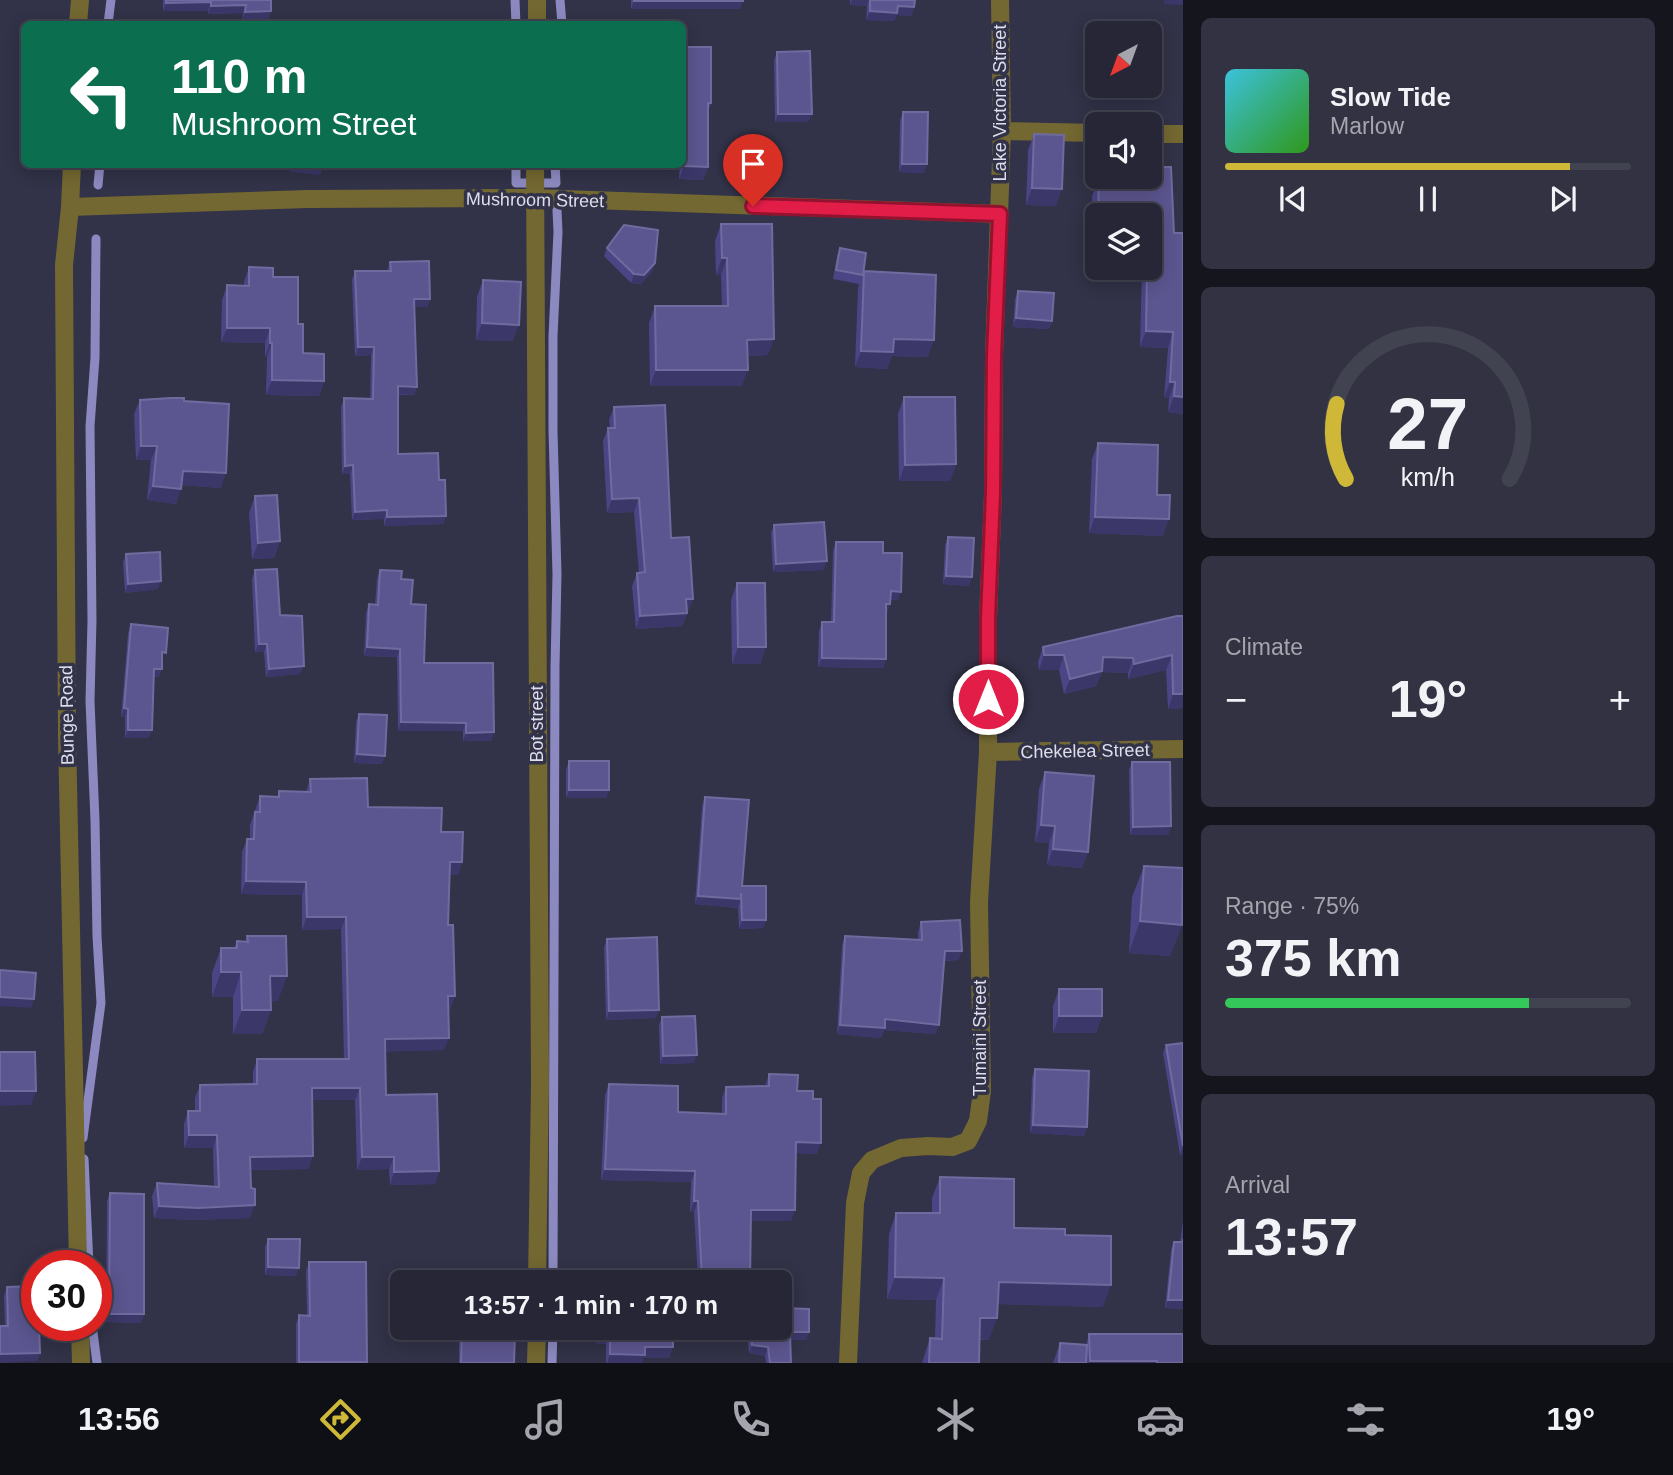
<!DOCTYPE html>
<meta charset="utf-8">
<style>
:root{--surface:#262636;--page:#323242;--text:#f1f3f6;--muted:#a4a5ad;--line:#424351;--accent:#cfb837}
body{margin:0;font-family:Helvetica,sans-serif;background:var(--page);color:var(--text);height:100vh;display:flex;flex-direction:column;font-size:26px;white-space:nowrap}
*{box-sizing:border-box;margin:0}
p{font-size:23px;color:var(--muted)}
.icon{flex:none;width:38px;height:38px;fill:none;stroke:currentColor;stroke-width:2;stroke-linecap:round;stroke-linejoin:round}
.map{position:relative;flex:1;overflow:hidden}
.details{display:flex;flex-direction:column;gap:18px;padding:18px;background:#15151e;width:490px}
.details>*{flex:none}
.hud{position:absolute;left:21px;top:21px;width:665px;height:147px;border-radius:10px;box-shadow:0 4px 18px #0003,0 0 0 2px var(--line);background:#0b6e4f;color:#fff;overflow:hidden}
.needle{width:46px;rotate:221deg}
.controls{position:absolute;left:1085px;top:21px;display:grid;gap:14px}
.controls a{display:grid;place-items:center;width:77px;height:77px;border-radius:10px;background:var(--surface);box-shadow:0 4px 18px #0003,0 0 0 2px var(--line);font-size:35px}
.speed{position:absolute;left:21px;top:1250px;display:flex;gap:14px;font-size:35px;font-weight:700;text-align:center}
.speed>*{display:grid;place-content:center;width:91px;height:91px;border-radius:50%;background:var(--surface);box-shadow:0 4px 18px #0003,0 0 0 2px var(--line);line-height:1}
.speed .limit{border:10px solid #d22;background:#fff;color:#111}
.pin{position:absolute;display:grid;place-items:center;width:60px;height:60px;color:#fff;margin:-72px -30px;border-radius:50% 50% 50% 0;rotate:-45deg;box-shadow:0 0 7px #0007}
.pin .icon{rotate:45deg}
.me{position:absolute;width:77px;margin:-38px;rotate:0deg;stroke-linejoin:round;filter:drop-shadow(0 0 5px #0008)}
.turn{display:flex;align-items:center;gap:24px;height:147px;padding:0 35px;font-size:32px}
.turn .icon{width:91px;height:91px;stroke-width:2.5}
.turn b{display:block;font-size:49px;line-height:60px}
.big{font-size:52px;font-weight:600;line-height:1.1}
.details .tile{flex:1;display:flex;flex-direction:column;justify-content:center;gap:10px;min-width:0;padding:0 24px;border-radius:10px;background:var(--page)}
.details .dial{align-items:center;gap:0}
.dial svg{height:182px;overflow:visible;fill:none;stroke:var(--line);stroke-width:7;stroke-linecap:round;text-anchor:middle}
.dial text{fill:var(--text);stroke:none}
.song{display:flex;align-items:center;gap:21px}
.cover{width:84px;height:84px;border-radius:10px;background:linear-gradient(135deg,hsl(190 70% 55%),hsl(110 70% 35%))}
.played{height:7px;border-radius:4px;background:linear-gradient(90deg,var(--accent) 85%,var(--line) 85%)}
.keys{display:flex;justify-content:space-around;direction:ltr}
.heat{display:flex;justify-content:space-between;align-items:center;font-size:38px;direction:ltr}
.charge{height:10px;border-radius:5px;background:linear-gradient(90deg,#34c759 75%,var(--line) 0)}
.trip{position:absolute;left:390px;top:1270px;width:402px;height:70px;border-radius:10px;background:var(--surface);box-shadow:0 4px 18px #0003,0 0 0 2px var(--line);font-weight:600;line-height:70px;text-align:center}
.menu{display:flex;height:112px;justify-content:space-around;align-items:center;background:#0f0f16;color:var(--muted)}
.menu .icon{width:49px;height:49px}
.menu .selected{color:var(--accent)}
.menu b{font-size:32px;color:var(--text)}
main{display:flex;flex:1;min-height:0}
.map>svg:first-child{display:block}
</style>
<main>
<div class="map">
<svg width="1183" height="1363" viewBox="0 0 1183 1363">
<rect width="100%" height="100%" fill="#323248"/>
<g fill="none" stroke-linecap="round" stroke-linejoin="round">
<path stroke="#8c89c0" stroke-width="9" d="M515,0L516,24
M560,0L562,24
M108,24L111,0
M516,164V183H556L555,164
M98,185L100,164
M83,1138L101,1003L97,936L95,820L90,701L92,620L90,426L95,358L96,239
M84,1159L89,1265
M553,1283L555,667L557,574L553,431V336L558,232L557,210
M92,1325L97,1363
M552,1363L553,1328"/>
<path stroke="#736831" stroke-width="18" d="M78,24L80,0
M537,24V0
M1002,131L1097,133
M1150,134H1183
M72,164L70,207L64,265L67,736L78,1265
M535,164L540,1084L537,1283
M70,207L308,199L534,198L1000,214
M988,752L1183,749
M80,1325L81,1363
M536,1363L537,1328
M848,1363L855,1203L861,1173L872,1160L901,1148L928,1146L952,1147L968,1141L978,1121L982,1091L979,902L988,752V618L993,493L994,356L1002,131L1000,0"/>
</g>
<path fill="#4c4585" d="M163,0H271L268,20H242L243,13L208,14V11H163Z
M631,0H743L740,9H631Z
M850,0H915L914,7L911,16L897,15L894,21L866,20L867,6L850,5Z
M682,47L711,103L708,112V167L703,180L679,179L680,164H682Z
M777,52L808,122H775L774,60Z
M903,112L924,173L899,172L900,120Z
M1034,134L1056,206L1026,205L1028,150Z
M1114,177H1150L1174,233L1183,414L1168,412L1169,398L1164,397L1168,348L1140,347L1142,268H1150V215H1097V241H1094L1092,196L1098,180L1113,179Z
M721,224L768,355L748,356L742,386H650L649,323L655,306H722L721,275H716L715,241Z
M607,248L655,263L652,272L641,284L631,283L604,256Z
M840,248L863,273L928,357L892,356L887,369L855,367L858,288L859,284L833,279L837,256Z
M390,262L430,299L427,307H415L417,387L414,395H398V454L439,480L446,516L443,524L384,526V519L352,520L350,474H342L341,407L344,398L370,399L371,355L355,356L352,280L355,271H387Z
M249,267L273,277L298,324L303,353L324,381L319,396L266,395L267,357H265V343L221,342L222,300L227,285L244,286V282Z
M483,280L513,341L476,340L477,297Z
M1018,291L1052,321L1049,329L1013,327L1015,299Z
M904,397L956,464L950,481H899L898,414Z
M140,400L184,401L221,488L181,485L176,504L147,500L151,460H136L134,414Z
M614,407L671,538L693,599L682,626L636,629L632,586L637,573H639L634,512L607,513L603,441L608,428H610L609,420Z
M1098,443L1157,495L1163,536L1089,533L1092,459Z
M255,496L280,541L274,558L252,559L249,513Z
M774,525L824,570L773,572L771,533Z
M948,537L969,586L943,584L945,545Z
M836,542L883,553L898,600H891L887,613H886V659L883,668L818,667L819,631L822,622H831L833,550Z
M126,554L158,589L125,593L123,562Z
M255,570L280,615L300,674L266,677L264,652H255L252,579Z
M380,570L401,579L411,604L424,663L494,732L491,741H463V731H398L397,657L364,656L366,613L369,604H375L377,579Z
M737,583L766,647L760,664H732L731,600Z
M1183,616V708L1168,709L1166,670L1128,679V673L1102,672L1096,686L1064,694L1059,670H1039L1038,662L1043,647Z
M131,624L163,661L159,677H154L152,730L148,738H125V717H121L128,633Z
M359,714L382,764L354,763L356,722Z
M569,761L609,790L606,798H566V770Z
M1132,762L1171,826L1168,835H1130L1129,770Z
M1045,772L1088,852L1082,868L1047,865L1049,843L1035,842L1039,789Z
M310,779L368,807L441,832L462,862L458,875L450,874L448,925L455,996L450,1009H448L444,1050L385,1051L386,1095L439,1171L435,1184L390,1185L389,1169L357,1170L355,1100H313L309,1169L251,1170L250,1218L193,1220L154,1218L152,1196L157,1183L214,1186L213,1148H184V1124L188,1111H195V1098L200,1085L253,1084V1072L257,1059H344L341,929L302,930V895L241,894L242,852L247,839H250V825L260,796L277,797L279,791L306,792Z
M705,797L742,886L766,920L763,928L739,929L738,906V908L695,904L702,806Z
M1144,866L1182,925L1170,956L1129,953L1132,897Z
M921,922L962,951L958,960L944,961L939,1025L935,1034L884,1030L881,1038L837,1034L842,945L845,936L918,940V932Z
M247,936L278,1001H271V1010L262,1034H233V997H212V973L221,948H234L237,941H245Z
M607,939L656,1018L606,1020L604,947Z
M1059,989L1102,1016L1096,1033H1053V1006Z
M662,1017L694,1063L660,1064L659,1025Z
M1183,1043V1154L1180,1155L1163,1053L1166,1045Z
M1035,1069L1087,1127L1084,1136L1030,1133L1032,1078Z
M769,1074L813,1099L817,1154L796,1153L791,1221H751L750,1283H608L610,1277L698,1278L694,1212H690L691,1182L601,1180L605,1095L609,1084L678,1112L722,1114V1098L726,1087L765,1086Z
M940,1177L1014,1228L1065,1235L1103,1307L998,1304L989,1340H980L979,1363H922L930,1338H935L936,1300L887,1299L889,1234L896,1213H932V1198Z
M110,1193L144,1314L141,1323L106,1322L107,1201Z
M1183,1221V1309L1165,1308L1171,1250L1174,1242H1180Z
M268,1239L296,1276L265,1275V1247Z
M309,1262L366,1363H296V1324L299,1315L307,1316L306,1271Z
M7,1287L40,1353L37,1361L5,1326L4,1296Z
M597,1328H673L669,1358H643L642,1363H606V1344H597Z
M732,1328H780L809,1332L806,1340H790L791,1363H766L765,1356L749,1353L748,1341L732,1339Z
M462,1332L514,1363H459V1341Z
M1089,1334L1183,1363H1053L1060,1343L1086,1345Z"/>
<path fill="#3b3768" d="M852,0H869L867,6L850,5Z
M1165,0H1183V5L1163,4Z
M634,1H743L740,9H631Z
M211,2L208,11H163L166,3Z
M246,5L243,13L208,14L211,6Z
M898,6L914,7L911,16L897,15L894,21L866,20L870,11Z
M271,11L268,20H242L245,12Z
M778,114H812L808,122H775Z
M293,164H305L323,166L320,175L290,172Z
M902,164H927L924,173L899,172Z
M684,166L708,167L703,180L679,179Z
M1032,188L1062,189L1056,206L1026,205Z
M722,258H727L721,275H716Z
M655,263L652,272L641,284L631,283L634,274Z
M414,299H430L427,307H411Z
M1016,318L1052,321L1049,329L1013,327Z
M482,323L519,325L513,341L476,340Z
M227,328H270L265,343L221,342Z
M1146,331L1173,332L1168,348L1140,347Z
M774,339L768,355L741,356L747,340Z
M894,339L934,340L928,357L892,356L887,369L855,367L861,351Z
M270,343H272L267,357H265Z
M358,347H374L371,355L355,356Z
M656,370H748L742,386H650Z
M272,380L324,381L319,396L266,395Z
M1170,382H1175L1169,398L1164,397Z
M398,386L417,387L414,395L395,394Z
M1174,396L1183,397V414L1168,412Z
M141,446H157L151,460H136Z
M956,464L950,481H899L905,465Z
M353,465L350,474H342L345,466Z
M183,471L226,473L221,488L178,485Z
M153,486L181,489L176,504L147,500Z
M639,498L634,512L607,513L612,499Z
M387,510L384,519L352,520L355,512Z
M446,516L443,524L384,526L387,517Z
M1095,517L1169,519L1163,536L1089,533Z
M280,541L274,558L252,559L258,543Z
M827,561L824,570L773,572L776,564Z
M946,576L972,577L969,586L943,584Z
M161,581L158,589L125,593L128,584Z
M891,591L901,592L898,600H888Z
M686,599H693L688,612H681Z
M886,604H890L887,613H883Z
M687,613L682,626L636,629L640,616Z
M259,644H267L264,652H255Z
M367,647L400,649L397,657L364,656Z
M738,647H766L760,664H732Z
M1044,655H1064L1059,670H1039Z
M1172,655L1166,670L1128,679L1134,664Z
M1103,657L1133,658L1128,673L1102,672L1096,686L1064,694L1070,679Z
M822,658L886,659L883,668L818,667Z
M304,666L300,674L266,677L269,669Z
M154,669H162L159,677H151Z
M1173,694H1183V708L1168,709Z
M124,708L128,709L125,717H121Z
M401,722L466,723L463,731H398Z
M128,730H152L148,738H125Z
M494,732L491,741H463L466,733Z
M357,754L385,756L382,764L354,763Z
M569,790H609L606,798H566Z
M1041,825L1055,826L1049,843L1035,842Z
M1171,826L1168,835H1130L1133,827Z
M1053,849L1088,852L1082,868L1047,865Z
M450,862H462L458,875L446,874Z
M246,881L306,882L302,895L241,894Z
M698,896L741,899L738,908L695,904Z
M307,917H346L341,929L302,930Z
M742,920H766L763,928L739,929Z
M1140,921L1182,925L1170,956L1129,953Z
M945,951H962L958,960L942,961Z
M221,972H241L233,997H212Z
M270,976H287L278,1001H262Z
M448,996H455L450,1009H443Z
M0,997L34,999L31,1008L0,1006Z
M242,1010H271L262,1034H233Z
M659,1010L656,1018L606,1020L609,1011Z
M1059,1016H1102L1096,1033H1053Z
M885,1019L939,1025L935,1034L884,1030L881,1038L837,1034L840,1025Z
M449,1038L444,1050L380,1052L385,1039Z
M697,1055L694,1063L660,1064L663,1056Z
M312,1088H360L355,1100H308Z
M0,1091H36L31,1105L0,1106Z
M1033,1125L1087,1127L1084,1136L1030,1133Z
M189,1135H217L213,1148H184Z
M796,1142L821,1143L817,1154L792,1153Z
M1183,1146V1154L1180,1155Z
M313,1156L309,1169L246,1170L250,1157Z
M362,1157H394L389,1169L357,1170Z
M605,1169L695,1171L691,1182L601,1180Z
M439,1171L435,1184L390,1185L394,1172Z
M694,1201H698L694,1212H690Z
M255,1205L250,1218L193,1220L154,1218L159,1206Z
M751,1210H795L791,1221H747Z
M268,1267L299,1268L296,1276L265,1275Z
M895,1277L944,1278L936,1300L887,1299Z
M999,1282L1111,1285L1103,1307L991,1304Z
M1168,1300H1183V1309L1165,1308Z
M109,1314H144L141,1323L106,1322Z
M980,1318H997L989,1340L972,1339Z
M735,1331L751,1332L748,1341L732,1339Z
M790,1332H809L806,1340H787Z
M601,1333H610L606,1344H597Z
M752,1345L768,1347L765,1356L749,1353Z
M645,1347H673L669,1358H643L642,1363H607L610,1354Z
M40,1353L37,1361L0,1363V1354Z
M1090,1361H1157V1363H1089Z
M299,1362H367L366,1363Z"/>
<path fill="#5c5690" stroke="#706b9f" stroke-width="2" d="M166,0H271V11L245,12L246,5L211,6V2L166,3Z
M634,0H743V1H634Z
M870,0H915L914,7L898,6L897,13L870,11Z
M682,47H711V103H708V167L684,166L685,143H682Z
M810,51L812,114H778L777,52Z
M903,112H928L927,164H902Z
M1034,134L1064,135L1062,189L1032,188Z
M1150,167H1171L1174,233H1183V397L1174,396L1175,382H1170L1173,332L1146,331L1147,268H1150V215H1099L1098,180L1118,179V177H1150Z
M721,224H772L774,339L747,340L748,370H656L655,306H728L727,258H722Z
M624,225L658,230L655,263L644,275L634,274L607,248Z
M840,248L866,253L863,275L836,270Z
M429,261L430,299H414L417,387L398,386V454L438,453L439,480H445L446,516L387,517V510L355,512L353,465L345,466L344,398L373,399L374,347H358L355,271H391L390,262Z
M249,267L273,268V277H298V324H303V353L324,354V381L272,380V343H270V328H227V285L249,286Z
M864,271L936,275L934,340L894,339L893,352L861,351Z
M483,280L521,282L519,325L482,323Z
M1018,291L1054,293L1052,321L1016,318Z
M904,397H955L956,464L905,465Z
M171,398H184V401L229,404L226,473L183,471L181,489L153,486L157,446H141L140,400Z
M665,405L671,538L689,537L693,599H686L687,613L640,616L637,573L645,572L639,498L612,499L608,428H615L614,407Z
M1098,443L1158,445L1157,495H1170L1169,519L1095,517Z
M277,495L280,541L258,543L255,496Z
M824,522L827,561L776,564L774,525Z
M948,537L974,538L972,577L946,576Z
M836,542H883V553H902L901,592L891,591L890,604H886V659L822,658V622H834Z
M160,552L161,581L128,584L126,554Z
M277,569L280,615L302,616L304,666L269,669L267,644H259L255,570Z
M380,570L402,571L401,579L413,580L411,604L426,605L424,663H493L494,732L466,733V723L401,722L400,649L367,647L369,604L378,605Z
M737,583H765L766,647H738Z
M1177,616H1183V694H1173L1172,655L1134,664L1133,658L1103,657L1102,671L1070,679L1064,655H1044L1043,647Z
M131,624L168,628L166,653L162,652V669H154L152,730H128V709L124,708Z
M359,714L387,715L385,756L357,754Z
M569,761H609V790H569Z
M1132,762H1170L1171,826L1133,827Z
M1045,772L1094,776L1088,852L1053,849L1055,826L1041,825Z
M367,778L368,807L442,808L441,832H463L462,862H450L448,925H453L455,996H448L449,1038L385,1039L386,1095L437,1094L439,1171L394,1172V1157H362L360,1088H312L313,1156L250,1157L251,1188L255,1189V1205L198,1208L159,1206L157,1183L219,1187L217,1135H189L188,1111H200V1085L257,1084V1059H349L346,917H307L306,882L246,881L247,839H254L255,812H260V796L279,797V791L311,792L310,779Z
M705,797L749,800L742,886H766V920H742L741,893V899L698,896Z
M1144,866L1183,868L1182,925L1140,921Z
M960,920L962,951H945L939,1025L885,1019V1028L840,1025L845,936L922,940L921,922Z
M247,936H286L287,976H270L271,1010H242L241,972H221V948H237V941L248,942Z
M657,937L659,1010L609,1011L607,939Z
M0,970L36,973L34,999L0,997Z
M1059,989H1102V1016H1059Z
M695,1016L697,1055L663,1056L662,1017Z
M1183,1043V1146L1166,1045Z
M0,1052H35L36,1091H0Z
M1035,1069L1089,1071L1087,1127L1033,1125Z
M769,1074L798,1075L797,1091H813V1099H821V1143L796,1142L795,1210H751L750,1283H610V1277L702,1278L698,1201H694L695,1171L605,1169L609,1084L678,1086V1112L726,1114V1087L769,1086Z
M940,1177L1014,1179V1228L1065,1229V1235L1111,1236V1285L999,1282L997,1318H980L979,1363H929L930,1338L942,1339L944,1278L895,1277L896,1213H940Z
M110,1193L144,1194V1314H109Z
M268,1239H300L299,1268L268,1267Z
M1183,1239V1300H1168L1174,1242H1183Z
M309,1262H366L367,1362H299V1315L310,1316Z
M37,1286V1325H39L40,1353L0,1354V1326H8L7,1287Z
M780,1308L809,1309V1332H790L791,1363H770L768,1347L752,1345L751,1332L735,1331V1328H780Z
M601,1328H673V1347H645V1355L610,1354V1333H601Z
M462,1332L515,1334L514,1363H461Z
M1089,1334H1183V1363H1157V1361H1090Z
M1060,1343L1087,1345L1086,1363H1059Z"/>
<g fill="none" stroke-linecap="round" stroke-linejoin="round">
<g stroke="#92132f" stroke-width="18">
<path id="route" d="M753,206L1000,214L994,356L993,493L988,618V699"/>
</g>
<use href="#route" stroke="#e11d48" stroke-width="12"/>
</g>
<g text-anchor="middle" stroke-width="7" stroke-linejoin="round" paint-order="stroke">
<g font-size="18" fill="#dedeed" stroke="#323248">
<text transform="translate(1000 103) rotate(-90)" y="6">Lake Victoria Street</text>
<text transform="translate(535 200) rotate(1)" y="6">Mushroom Street</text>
<text transform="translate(67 715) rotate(-91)" y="6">Bunge Road</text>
<text transform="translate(537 724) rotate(-90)" y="6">Bot street</text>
<text transform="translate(1085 751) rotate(-1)" y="6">Chekelea Street</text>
<text transform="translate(980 1038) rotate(-90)" y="6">Tumaini Street</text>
</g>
</g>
</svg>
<div class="controls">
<a><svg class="needle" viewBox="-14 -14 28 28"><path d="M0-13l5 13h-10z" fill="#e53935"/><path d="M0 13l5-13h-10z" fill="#a4a5ad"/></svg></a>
<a><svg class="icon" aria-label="sound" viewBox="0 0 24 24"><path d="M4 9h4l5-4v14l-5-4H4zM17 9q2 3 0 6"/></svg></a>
<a><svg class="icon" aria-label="layers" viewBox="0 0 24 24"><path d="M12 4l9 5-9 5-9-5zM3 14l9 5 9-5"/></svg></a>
</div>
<div class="speed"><div class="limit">30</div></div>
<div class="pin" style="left:753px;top:206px;background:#d93025"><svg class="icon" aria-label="arrive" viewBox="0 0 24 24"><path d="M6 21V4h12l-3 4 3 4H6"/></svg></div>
<svg class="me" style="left:988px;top:699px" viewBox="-20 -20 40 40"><circle r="17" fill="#e11d48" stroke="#fff" stroke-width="3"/><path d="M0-11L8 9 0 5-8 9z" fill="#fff"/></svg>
<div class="trip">13:57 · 1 min · 170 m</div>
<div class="hud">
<div class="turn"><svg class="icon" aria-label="left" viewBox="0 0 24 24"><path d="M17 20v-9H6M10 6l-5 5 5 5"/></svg><div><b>110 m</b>Mushroom Street</div></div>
</div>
</div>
<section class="details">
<div class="tile">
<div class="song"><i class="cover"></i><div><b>Slow Tide</b><p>Marlow</p></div></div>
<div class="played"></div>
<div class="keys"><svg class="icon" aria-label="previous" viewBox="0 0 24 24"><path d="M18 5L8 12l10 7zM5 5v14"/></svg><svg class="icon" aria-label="pause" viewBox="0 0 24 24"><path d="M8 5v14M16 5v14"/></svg><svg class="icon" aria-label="next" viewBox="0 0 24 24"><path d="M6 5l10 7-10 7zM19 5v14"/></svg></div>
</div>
<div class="tile dial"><svg viewBox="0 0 100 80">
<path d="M14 69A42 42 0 1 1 86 69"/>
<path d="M14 69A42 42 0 0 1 10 36" stroke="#cfb837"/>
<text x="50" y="56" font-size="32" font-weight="700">27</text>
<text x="50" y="72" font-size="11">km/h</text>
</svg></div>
<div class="tile"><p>Climate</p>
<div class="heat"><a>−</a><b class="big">19°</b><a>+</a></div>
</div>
<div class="tile"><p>Range · 75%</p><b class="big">375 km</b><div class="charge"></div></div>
<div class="tile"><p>Arrival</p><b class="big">13:57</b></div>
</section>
</main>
<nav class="menu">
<b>13:56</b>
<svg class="icon selected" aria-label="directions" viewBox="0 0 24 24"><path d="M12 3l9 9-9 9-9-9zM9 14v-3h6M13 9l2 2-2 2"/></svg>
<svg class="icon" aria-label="music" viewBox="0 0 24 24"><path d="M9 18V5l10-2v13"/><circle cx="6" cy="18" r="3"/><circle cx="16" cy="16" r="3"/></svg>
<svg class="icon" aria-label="phone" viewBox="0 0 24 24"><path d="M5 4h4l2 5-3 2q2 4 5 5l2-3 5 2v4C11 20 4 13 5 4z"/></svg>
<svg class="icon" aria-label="climate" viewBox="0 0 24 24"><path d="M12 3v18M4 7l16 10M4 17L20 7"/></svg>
<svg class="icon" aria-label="car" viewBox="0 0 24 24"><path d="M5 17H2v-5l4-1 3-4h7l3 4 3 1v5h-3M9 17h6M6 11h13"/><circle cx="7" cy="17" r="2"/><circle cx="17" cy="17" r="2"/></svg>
<svg class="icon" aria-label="filters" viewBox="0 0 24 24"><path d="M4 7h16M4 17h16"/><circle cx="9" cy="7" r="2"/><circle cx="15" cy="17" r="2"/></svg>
<b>19°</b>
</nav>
